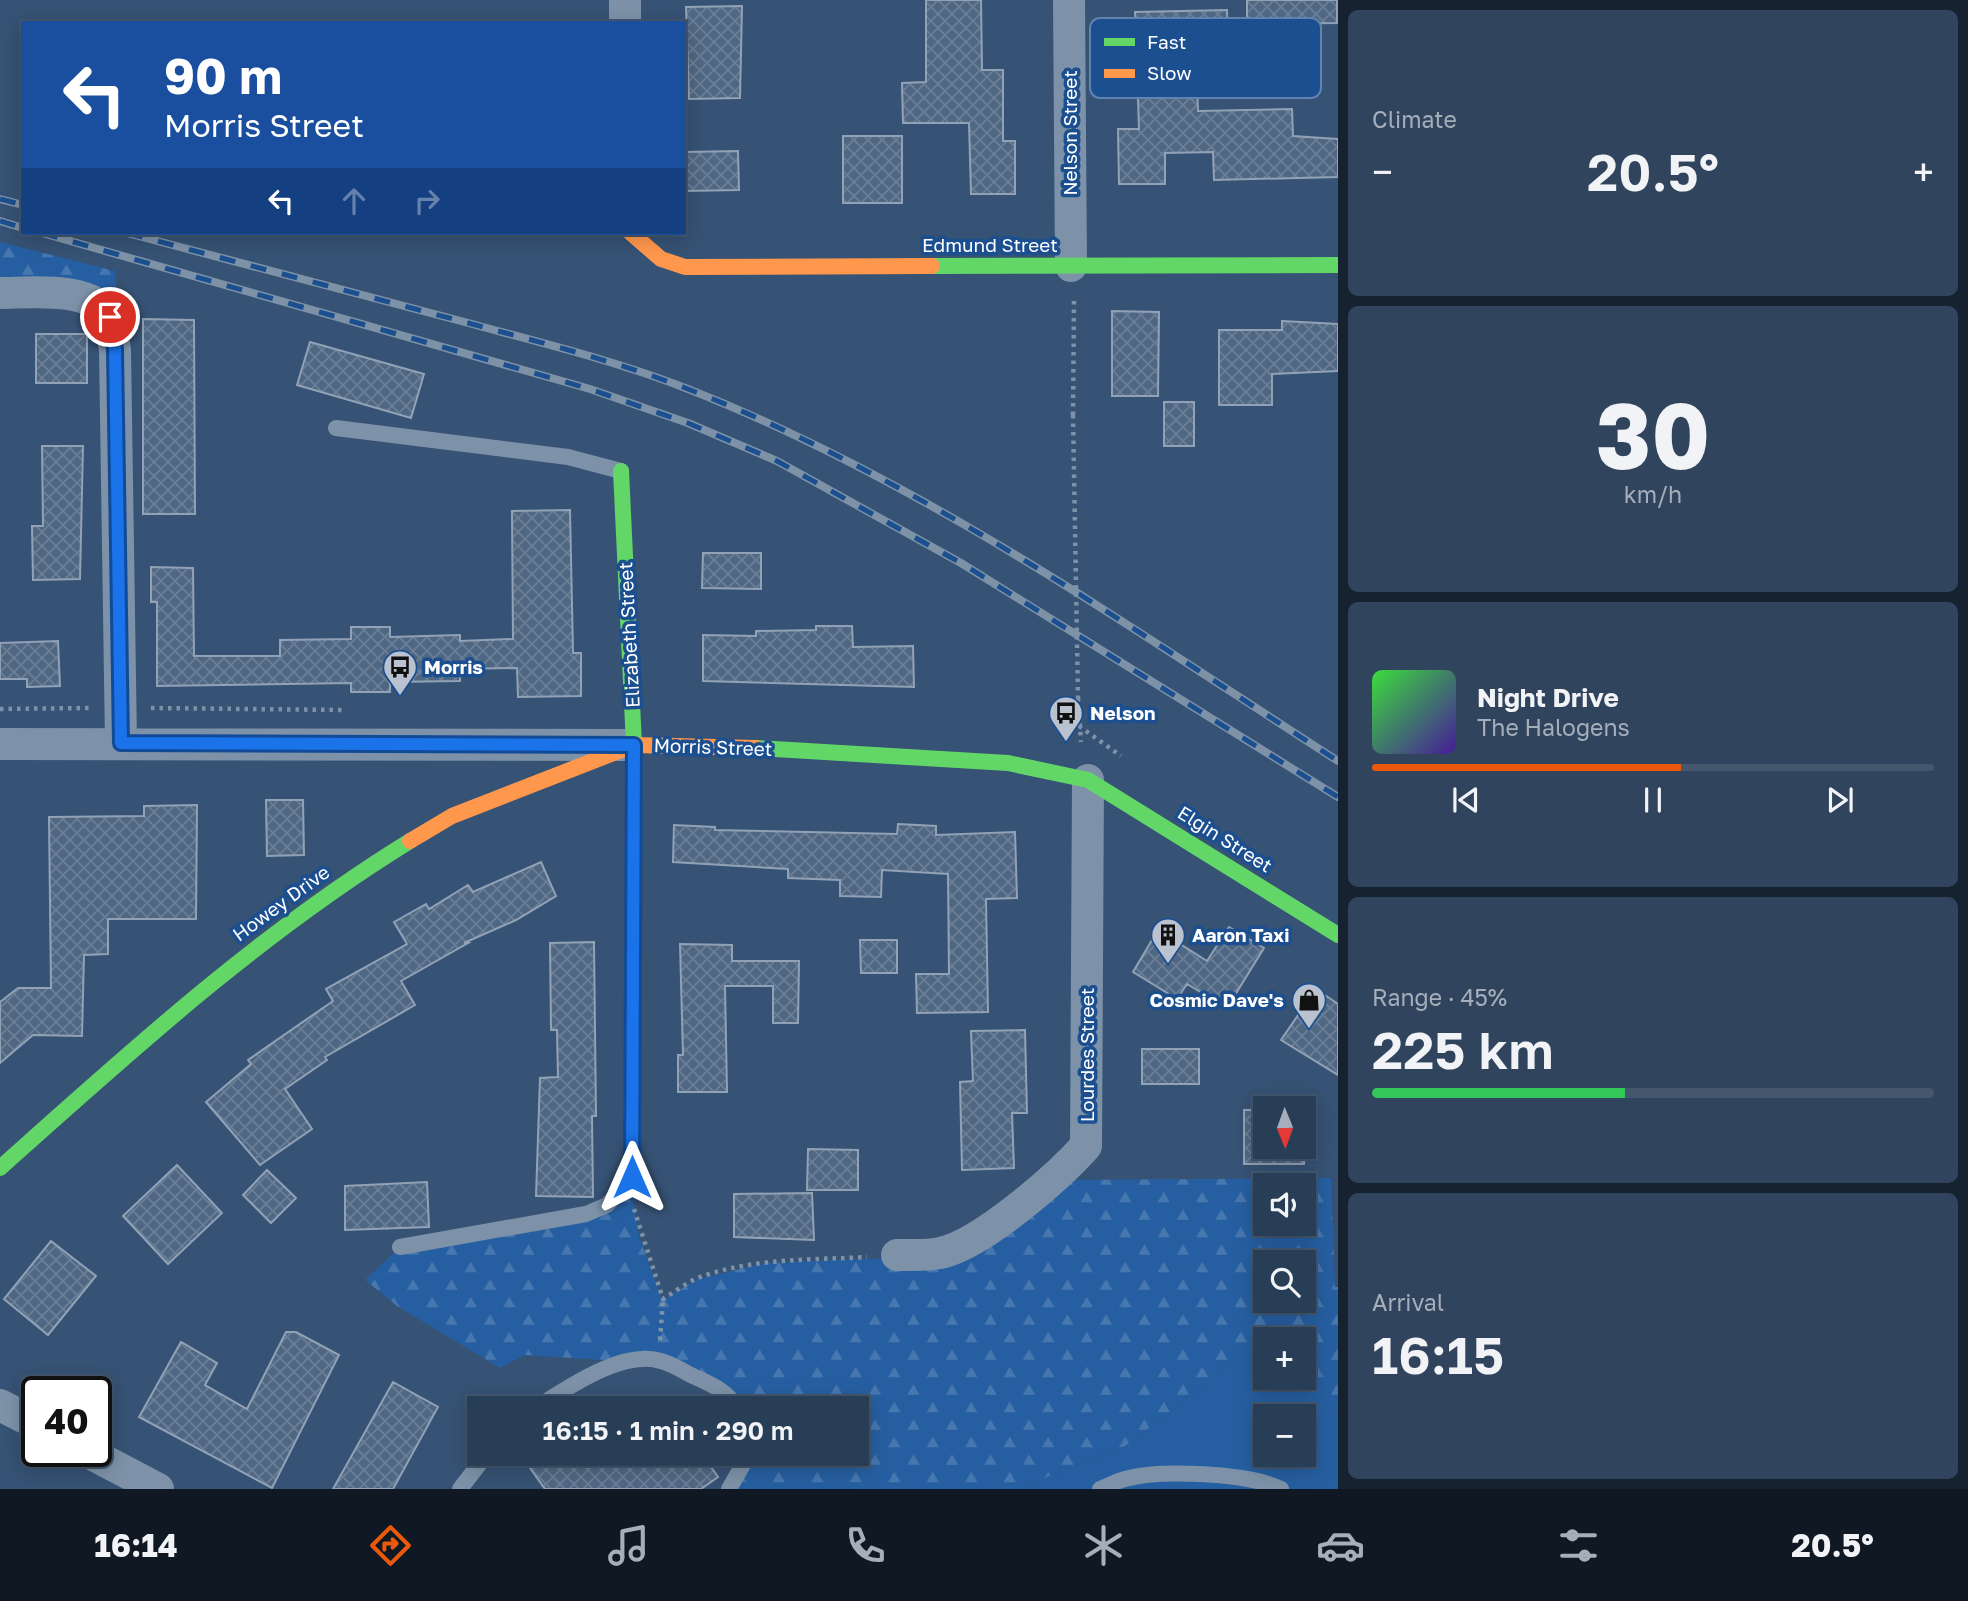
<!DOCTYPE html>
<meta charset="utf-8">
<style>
:root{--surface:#283e57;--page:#30455d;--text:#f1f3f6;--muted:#a5aeba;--line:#44576d;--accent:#ea580c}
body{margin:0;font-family:"Golos Text",sans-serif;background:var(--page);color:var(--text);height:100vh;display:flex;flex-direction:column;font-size:26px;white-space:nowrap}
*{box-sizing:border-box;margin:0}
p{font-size:23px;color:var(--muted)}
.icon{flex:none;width:38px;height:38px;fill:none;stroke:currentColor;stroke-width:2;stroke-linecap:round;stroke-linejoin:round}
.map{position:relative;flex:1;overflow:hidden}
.sheet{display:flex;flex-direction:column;gap:10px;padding:10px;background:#162230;width:630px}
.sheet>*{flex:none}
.top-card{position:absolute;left:21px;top:21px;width:665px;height:214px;border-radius:0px;box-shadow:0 4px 18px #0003,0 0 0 2px var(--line);background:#1a4fa0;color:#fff;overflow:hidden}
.needle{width:46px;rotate:179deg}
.controls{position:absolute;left:1253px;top:1096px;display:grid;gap:14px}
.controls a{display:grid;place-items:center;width:63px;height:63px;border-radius:0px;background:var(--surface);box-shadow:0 4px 18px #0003,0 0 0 2px var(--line);font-size:35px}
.speed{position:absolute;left:21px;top:1376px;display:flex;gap:14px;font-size:35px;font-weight:700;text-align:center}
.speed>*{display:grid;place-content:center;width:91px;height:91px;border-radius:50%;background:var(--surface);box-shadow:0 4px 18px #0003,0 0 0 2px var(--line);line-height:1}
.speed .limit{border:4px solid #111;border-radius:10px;background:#fff;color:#111}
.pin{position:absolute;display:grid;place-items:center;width:60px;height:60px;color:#fff;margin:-30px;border:4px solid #fff;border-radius:50%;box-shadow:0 2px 7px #0007}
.me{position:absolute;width:77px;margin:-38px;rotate:0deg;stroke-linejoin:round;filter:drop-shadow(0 0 5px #0008)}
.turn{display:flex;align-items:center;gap:24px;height:147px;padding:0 28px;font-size:32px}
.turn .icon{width:91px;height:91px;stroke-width:2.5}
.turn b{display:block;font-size:49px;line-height:60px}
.lanes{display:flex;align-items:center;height:66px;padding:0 28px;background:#0003;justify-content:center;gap:35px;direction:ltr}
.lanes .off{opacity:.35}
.big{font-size:52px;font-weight:600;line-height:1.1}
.sheet .tile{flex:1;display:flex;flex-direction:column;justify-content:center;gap:10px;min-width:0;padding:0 24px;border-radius:10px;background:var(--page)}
.sheet .dial{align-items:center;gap:0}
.dial b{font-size:91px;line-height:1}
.song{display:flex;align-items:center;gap:21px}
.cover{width:84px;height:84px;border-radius:10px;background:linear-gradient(135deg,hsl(120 70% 55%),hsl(260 70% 35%))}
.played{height:7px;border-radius:4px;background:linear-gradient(90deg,var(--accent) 55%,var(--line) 55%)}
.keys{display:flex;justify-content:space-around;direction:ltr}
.heat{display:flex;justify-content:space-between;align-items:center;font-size:38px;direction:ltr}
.charge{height:10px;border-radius:5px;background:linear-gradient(90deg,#34c759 45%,var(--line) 0)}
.trip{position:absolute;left:467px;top:1396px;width:402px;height:70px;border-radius:0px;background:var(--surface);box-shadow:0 4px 18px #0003,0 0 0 2px var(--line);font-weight:600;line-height:70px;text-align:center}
.dock{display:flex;height:112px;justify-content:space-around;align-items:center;background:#101923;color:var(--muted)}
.dock .icon{width:49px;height:49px}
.dock .active{color:var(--accent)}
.dock b{font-size:32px;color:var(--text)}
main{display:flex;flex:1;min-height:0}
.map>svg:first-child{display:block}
</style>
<main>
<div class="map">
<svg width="1338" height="1489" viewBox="0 0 1338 1489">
<defs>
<pattern id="forest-firs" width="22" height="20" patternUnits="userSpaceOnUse" patternTransform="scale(1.75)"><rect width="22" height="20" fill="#265fa1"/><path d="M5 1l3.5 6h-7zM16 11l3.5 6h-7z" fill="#4777af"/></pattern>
<pattern id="building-cross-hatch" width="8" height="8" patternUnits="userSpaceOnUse" patternTransform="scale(1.75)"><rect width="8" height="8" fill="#506783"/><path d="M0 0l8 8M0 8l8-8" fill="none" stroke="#6a7e96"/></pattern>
</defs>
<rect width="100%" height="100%" fill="#365274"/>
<path fill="#265fa1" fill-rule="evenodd" d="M1239,1361L1265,1366V1377H1299L1338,1418V1489H1024L1053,1474L1125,1446L1203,1387L1226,1363ZM1265,1416H1304V1454H1265Z"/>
<path fill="url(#forest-firs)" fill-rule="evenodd" d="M0,242L115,271L116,294L0,295Z
M1331,1178L1335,1287H1338V1418L1299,1377H1304V1339H1265V1366L1239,1361L1226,1363L1203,1387L1125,1446L1053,1474L1024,1489H733L751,1454H858V1409H740L663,1358L619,1361L525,1355L500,1368L397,1306L365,1280L398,1249L587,1216L630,1181L639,1236L662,1300L698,1279L766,1263L942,1256L1057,1180ZM1265,1185H1304V1223H1265ZM1265,1262H1304V1300H1265Z"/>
<path fill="url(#building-cross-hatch)" stroke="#92a2b6" stroke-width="2" d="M926,0H981L982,70H1003V141H1015V194H971L969,123H903L902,83L926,82Z
M1247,0H1337V23L1247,24Z
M742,6L740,98L689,99L686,7Z
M1227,10L1228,52H1196L1198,111L1292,109L1293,136L1338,139V177L1214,180L1213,152L1165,153V184H1119L1118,129H1139L1135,12Z
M843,136H902V203H843Z
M738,151L739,190L684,191V152Z
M1112,311L1159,312L1158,396H1112Z
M143,319L194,320L195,514H143Z
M1282,321L1338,324V371L1272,374V405H1219V330H1282Z
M36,334H87V383H36Z
M310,342L424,374L411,418L297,385Z
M1164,402H1194V446H1164Z
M42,446H83L80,579L33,580L32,526H43Z
M570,510L573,653H581V696L518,697L517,668L460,669V681L390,682V692H351V683L157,686V602H151V567L193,568L194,656H280V640L351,639V627H390V637L460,635V641L513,639L512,511Z
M703,553H761V589L702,588Z
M816,626H852L853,647L913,646L914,687L703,681V635L756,636V631L816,630Z
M58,641L60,686L27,687V679H0V643Z
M266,800H303L304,855L267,856Z
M197,805L196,919H108V954L84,955L82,1036L33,1035L0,1063V1002L18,988H51L49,817L144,816V806Z
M898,824L936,826V835L1015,832L1017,898L986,899L988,1012L917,1013L916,974H949L948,874L882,870L881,897L840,896V880L788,878V869L673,862L674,825L715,827V830L897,834Z
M541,862L556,896L516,920L464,943H468L401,981L415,1005L325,1057L327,1060L285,1089L312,1129L260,1165L206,1102L251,1064L248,1060L333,1001L326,989L407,944L394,922L426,904L429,909L468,885L473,892Z
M1229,927L1264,948L1227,1008L1187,984L1177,999L1133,972L1158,930L1207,961Z
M860,940H897V973H861Z
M594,942L596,1116H592L593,1197L536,1196L540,1078L558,1077L557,1030H551L550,943Z
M680,944L732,945V961H799L798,1023H773V986H725L727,1092H678V1055H683Z
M1316,989L1338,1004V1075L1281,1040Z
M1025,1030L1027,1113H1012L1014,1168L962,1170L960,1082L973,1081L971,1031Z
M1142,1049H1199V1084H1142Z
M1244,1110H1265V1146H1304L1305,1110L1304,1164H1244Z
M808,1149L858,1150V1190H807Z
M177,1165L222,1213L168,1264L123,1216Z
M267,1170L296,1198L271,1223L243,1195Z
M427,1182L429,1227L345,1230V1186Z
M812,1193L814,1240L734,1237V1194Z
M51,1241L96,1276L48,1335L4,1299Z
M286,1332H296L339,1355L272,1488L139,1417L181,1342L217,1363L205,1385L247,1409Z
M393,1382L438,1407L393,1489H333Z
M520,1454H578L588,1467L606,1454H702L718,1477L701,1489H545Z"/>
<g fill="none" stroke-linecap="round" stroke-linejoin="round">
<path stroke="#7d92a8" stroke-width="4.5" stroke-dasharray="3.5 5" stroke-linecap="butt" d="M1073,415L1074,301
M1078,698L1081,742
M151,708L342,710
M0,709L90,708
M1079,726L1121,756
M634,1209L663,1299C675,1292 687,1282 700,1277C754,1258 811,1260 867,1257
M660,1340L663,1299"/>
<path stroke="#7d92a8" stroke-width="16" d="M336,428L568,457L621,471
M400,1247L586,1214L607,1205L632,1177
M534,1409C566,1389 622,1349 661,1361C673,1364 684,1372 695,1377C711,1384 729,1392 737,1409
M460,1489L487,1454
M729,1489L749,1454
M1100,1489C1108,1486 1117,1481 1125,1479C1160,1469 1249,1473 1281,1489"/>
<path stroke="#7d92a8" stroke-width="32" d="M625,0V23
M1069,0L1071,266
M0,293C29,293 93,285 109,317C114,326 113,340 115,350L121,743
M0,744L625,745
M897,1255C911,1255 927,1256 940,1253C981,1245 1058,1177 1086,1146L1088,780
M0,1405L37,1424
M86,1451L158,1489"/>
<path stroke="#63d668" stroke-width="16" d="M932,266L1338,265
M621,471L634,745L632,1177
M756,748L1008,763L1088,780L1338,935
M0,1168C132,1050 259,934 410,841"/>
<path stroke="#ff974d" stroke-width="16" d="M631,233L661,259L685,267L932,266
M410,841L452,816L634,745L756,748"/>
<g stroke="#7e92a7" stroke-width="8">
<path id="rail" d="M0,199L23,205
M0,221L23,228
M42,233L590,389L688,423L777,461L961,563L1338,797
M127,233C237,262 347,291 457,320C534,341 614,360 688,389C921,480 1129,627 1338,761"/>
</g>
<use href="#rail" stroke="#1b4f8f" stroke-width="5" stroke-dasharray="16" stroke-linecap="butt"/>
<path stroke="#7d92a8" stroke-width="4.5" stroke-dasharray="3.5 5" stroke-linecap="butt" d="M1073,415L1078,698"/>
</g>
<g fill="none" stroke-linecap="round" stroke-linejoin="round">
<g stroke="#114b97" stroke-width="18">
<path id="route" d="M110,317L115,350L121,743L634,745L632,1177"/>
</g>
<use href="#route" stroke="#1a73e8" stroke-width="12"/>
</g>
<defs>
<g id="bus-pin" transform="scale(1.75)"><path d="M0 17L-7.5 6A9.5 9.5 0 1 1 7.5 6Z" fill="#b9c2ce" stroke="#1b4f8f"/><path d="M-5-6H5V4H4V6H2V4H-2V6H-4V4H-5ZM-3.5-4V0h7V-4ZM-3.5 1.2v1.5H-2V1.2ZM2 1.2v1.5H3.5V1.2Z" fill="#111"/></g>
<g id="building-pin" transform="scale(1.75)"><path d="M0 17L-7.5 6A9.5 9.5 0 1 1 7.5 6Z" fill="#b9c2ce" stroke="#1b4f8f"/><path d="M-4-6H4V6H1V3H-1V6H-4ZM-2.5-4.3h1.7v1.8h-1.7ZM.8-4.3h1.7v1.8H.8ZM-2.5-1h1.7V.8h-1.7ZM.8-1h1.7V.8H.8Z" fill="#111"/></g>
<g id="shop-pin" transform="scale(1.75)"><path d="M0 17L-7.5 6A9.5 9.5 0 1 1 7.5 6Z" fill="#b9c2ce" stroke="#1b4f8f"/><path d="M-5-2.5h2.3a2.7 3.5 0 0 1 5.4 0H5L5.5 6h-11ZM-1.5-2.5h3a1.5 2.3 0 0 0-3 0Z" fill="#111"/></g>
</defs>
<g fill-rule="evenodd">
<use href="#bus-pin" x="400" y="667"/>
<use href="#bus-pin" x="1066" y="713"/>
<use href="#building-pin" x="1168" y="935"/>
<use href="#shop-pin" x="1309" y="1000"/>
</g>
<g text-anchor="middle" stroke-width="7" stroke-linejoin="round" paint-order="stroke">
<g font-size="19" fill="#fff" stroke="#1b4f8f">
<text transform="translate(1070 133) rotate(-90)" y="7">Nelson Street</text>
<text x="990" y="252">Edmund Street</text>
<text transform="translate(629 635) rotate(-93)" y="7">Elizabeth Street</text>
<text transform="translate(713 747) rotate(2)" y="7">Morris Street</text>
<text transform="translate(1225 839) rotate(32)" y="7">Elgin Street</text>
<text transform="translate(281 903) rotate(-36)" y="7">Howey Drive</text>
<text transform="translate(1087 1055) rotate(-90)" y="7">Lourdes Street</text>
</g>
<g font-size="19" font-weight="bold" fill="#fff" stroke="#1b4f8f" text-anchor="start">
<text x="424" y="674">Morris</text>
<text x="1090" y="720">Nelson</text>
<text x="1192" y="942">Aaron Taxi</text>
<text x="1284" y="1007" text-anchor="end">Cosmic Dave's</text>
</g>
</g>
<rect x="1090" y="18" width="231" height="80" rx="10" fill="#1b4f8f" stroke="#5f84b1" stroke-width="2"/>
<rect x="1104" y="38" width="31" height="8" fill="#63d668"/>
<rect x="1104" y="69" width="31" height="9" fill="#ff974d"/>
<g font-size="19" fill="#fff">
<text x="1147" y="49">Fast</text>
<text x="1147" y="80">Slow</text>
</g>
</svg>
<div class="controls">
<a><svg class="needle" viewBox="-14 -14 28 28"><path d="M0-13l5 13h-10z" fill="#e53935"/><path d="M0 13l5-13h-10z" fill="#a5aeba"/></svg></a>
<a><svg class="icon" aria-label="sound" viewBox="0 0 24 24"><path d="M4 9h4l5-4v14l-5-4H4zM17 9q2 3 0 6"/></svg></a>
<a><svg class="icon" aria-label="search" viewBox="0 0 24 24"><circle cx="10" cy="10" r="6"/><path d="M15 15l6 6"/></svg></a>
<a>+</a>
<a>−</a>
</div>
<div class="speed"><div class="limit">40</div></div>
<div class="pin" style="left:110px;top:317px;background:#d93025"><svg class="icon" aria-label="arrive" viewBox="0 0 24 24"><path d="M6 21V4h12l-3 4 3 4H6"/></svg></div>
<svg class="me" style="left:632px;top:1177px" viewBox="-20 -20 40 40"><path d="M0-17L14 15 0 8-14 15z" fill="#1a73e8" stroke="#fff" stroke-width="4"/></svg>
<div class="trip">16:15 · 1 min · 290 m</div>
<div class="top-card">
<div class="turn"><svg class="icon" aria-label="left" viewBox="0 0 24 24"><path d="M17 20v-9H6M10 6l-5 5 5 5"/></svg><div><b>90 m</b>Morris Street</div></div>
<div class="lanes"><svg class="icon" aria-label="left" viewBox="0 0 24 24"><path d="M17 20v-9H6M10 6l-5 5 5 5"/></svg><svg class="icon off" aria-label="ahead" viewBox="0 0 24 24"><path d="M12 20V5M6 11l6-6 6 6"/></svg><svg class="icon off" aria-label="right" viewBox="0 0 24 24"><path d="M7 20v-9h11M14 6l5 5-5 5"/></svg></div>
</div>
</div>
<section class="sheet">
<div class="tile"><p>Climate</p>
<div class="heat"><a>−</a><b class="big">20.5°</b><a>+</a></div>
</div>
<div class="tile dial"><b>30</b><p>km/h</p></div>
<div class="tile">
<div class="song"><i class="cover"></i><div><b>Night Drive</b><p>The Halogens</p></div></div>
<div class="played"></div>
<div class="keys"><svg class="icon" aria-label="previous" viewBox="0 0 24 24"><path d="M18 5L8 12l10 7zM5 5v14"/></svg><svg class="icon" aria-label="pause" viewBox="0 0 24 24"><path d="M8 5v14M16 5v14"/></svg><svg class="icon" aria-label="next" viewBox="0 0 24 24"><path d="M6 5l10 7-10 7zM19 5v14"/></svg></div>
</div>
<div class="tile"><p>Range · 45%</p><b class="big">225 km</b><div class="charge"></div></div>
<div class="tile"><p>Arrival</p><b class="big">16:15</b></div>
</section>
</main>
<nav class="dock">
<b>16:14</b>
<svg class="icon active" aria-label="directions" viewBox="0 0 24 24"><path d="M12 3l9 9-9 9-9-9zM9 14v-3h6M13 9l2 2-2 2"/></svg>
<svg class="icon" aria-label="music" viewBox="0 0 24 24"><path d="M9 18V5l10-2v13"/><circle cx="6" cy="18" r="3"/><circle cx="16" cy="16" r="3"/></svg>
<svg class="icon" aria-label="phone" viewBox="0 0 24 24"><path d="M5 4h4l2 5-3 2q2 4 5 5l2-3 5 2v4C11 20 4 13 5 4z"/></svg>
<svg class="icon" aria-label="climate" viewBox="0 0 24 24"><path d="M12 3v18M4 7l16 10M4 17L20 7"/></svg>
<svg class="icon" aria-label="car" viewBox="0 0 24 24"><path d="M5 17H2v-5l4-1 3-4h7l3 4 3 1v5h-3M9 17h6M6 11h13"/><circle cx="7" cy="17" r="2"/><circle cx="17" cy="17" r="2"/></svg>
<svg class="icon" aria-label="filters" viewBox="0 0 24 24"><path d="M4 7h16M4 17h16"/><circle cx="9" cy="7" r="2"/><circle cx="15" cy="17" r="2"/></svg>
<b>20.5°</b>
</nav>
